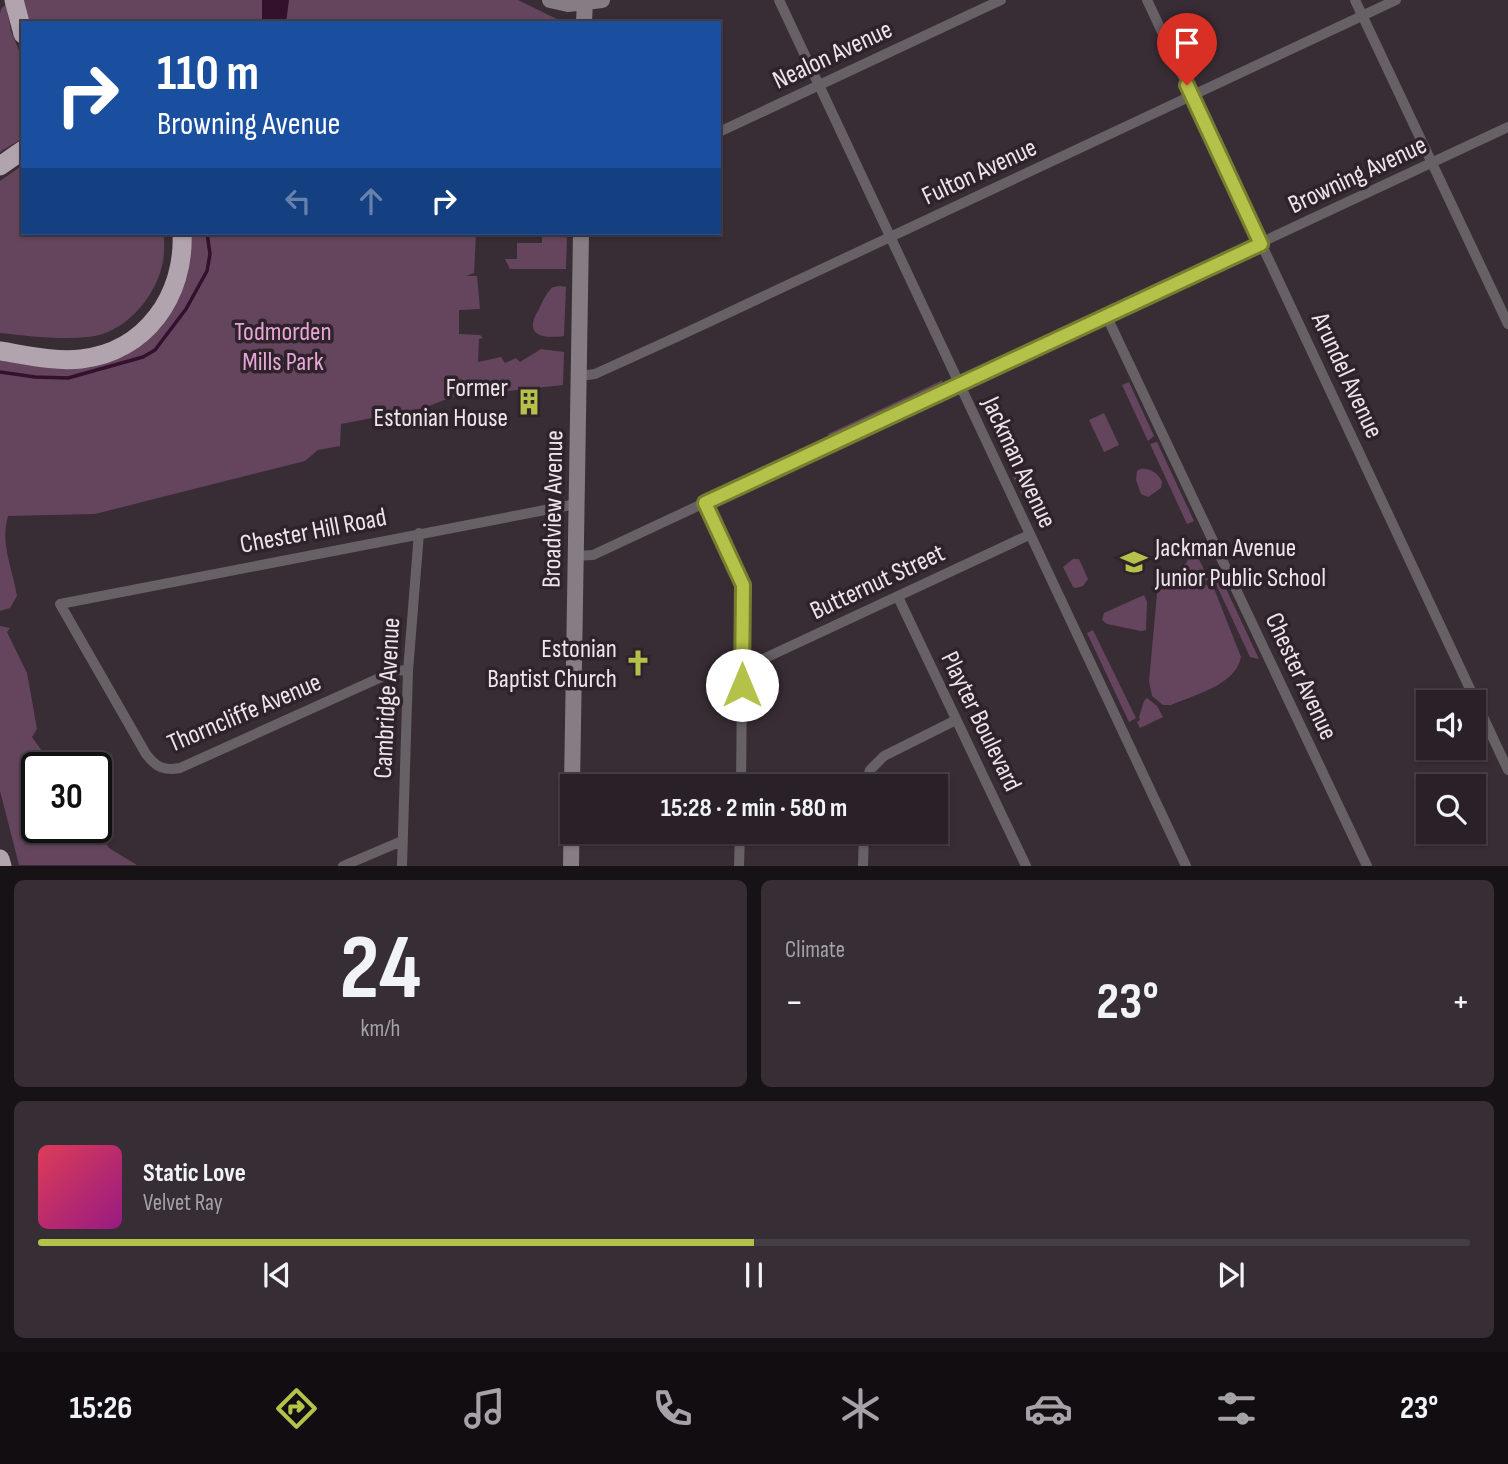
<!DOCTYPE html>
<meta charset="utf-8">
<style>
:root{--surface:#2a2128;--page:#362e34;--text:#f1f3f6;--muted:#a5a3a8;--line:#463e45;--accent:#b5c249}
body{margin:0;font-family:"Sofia Sans Condensed",sans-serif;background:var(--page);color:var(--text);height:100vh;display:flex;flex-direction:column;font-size:26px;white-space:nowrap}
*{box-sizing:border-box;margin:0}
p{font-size:23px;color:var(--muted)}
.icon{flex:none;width:38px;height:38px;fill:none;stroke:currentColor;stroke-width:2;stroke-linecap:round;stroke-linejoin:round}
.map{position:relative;height:866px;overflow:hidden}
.panel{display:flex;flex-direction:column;gap:14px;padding:14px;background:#171216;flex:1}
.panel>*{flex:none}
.top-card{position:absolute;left:21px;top:21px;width:700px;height:214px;border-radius:0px;box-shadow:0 2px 5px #0004,0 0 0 2px var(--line);background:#1a4fa0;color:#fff;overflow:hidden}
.controls{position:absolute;left:1416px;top:690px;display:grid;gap:14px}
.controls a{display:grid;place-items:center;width:70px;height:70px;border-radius:0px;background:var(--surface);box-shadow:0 2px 5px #0004,0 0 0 2px var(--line);font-size:35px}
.speed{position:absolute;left:21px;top:752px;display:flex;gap:14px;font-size:35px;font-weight:700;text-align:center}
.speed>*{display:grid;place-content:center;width:91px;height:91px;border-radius:50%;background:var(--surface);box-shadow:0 2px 5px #0004,0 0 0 2px var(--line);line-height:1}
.speed .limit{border:4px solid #111;border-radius:10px;background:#fff;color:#111}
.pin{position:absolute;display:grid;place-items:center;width:60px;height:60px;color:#fff;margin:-72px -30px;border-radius:50% 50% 50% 0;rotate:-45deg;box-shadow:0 0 7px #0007}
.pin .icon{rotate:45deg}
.me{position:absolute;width:77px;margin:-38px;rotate:0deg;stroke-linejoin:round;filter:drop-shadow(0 0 5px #0008)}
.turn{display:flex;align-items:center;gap:24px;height:147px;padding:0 21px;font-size:32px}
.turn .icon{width:91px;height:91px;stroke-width:2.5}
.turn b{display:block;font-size:49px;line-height:60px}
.lanes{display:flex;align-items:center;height:66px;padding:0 21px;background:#0003;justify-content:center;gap:35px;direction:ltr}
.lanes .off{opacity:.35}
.big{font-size:52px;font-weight:700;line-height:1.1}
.panel .widget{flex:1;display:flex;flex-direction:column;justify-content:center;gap:10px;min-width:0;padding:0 24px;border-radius:10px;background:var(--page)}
.panel .dial{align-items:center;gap:0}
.dial b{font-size:91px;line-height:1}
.song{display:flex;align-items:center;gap:21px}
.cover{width:84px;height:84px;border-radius:10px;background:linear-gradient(135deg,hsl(350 70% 55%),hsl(310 70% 35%))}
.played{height:7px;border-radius:4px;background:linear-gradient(90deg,var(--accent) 50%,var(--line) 50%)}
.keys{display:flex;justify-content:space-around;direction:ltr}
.heat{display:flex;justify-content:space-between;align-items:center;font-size:38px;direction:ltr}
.panel .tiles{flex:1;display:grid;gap:14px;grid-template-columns:1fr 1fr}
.widget:last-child{grid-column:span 2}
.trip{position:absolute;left:560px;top:774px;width:388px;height:70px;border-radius:0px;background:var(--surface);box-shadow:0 2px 5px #0004,0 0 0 2px var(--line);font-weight:700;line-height:70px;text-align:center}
.dock{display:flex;height:112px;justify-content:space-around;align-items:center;background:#110d10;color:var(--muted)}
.dock .icon{width:49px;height:49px}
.dock .on{color:var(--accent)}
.dock b{font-size:32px;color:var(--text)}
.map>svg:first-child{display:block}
</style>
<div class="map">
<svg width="1508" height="866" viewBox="0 0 1508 866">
<rect width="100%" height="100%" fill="#382c35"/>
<path fill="#65455d" d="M23,0H518L565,23H29Z
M6,4L11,31L23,60V138L0,152V14L1,9Z
M23,165V233H164C164,243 165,255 162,266C154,299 124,334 88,337C59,340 28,336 0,333V181Z
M188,233H483L476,234L474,273L466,276H477L480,309L459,310V334L480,335L483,338L479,339L478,362L501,357L505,363L516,358L520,362L541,349L564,352L563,385L452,397L424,408L341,424L340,446L318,450L305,461L95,514L8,516C0,544 12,567 17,596L10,608L0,611V360L23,364L143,340Z
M542,233H567L566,269H510L505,259H517V243H542Z
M560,286L566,287L564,336C541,339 523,335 539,309C542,303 545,295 550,290C553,286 555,287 560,286Z
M943,380L941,384L829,437L828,434Z
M1129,382L1154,436L1148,441L1122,385Z
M1104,413L1119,445L1104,452L1089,420Z
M1157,442L1194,521L1187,524L1150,444Z
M1140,469C1150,468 1158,473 1162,482L1161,488L1148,497L1141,494L1136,480L1137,471Z
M1022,470L1043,515L1034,519L1013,477L1014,473Z
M1194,549L1209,580L1198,581L1179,573L1178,571L1187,562L1189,552Z
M1073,559H1079L1088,579L1083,586L1076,588L1073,587L1063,567Z
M1176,576L1194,584L1213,586L1241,657C1236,685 1194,695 1171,705H1163L1152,696L1149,681L1158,583L1166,577Z
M1222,580L1259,659L1250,657L1215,582Z
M1144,595L1147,602L1146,630L1141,631L1107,624L1102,620L1104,613Z
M0,626L10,628L7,632L27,673L37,729L32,737L54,768H37V828H95L109,848L137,865H19L0,791Z
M1093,630L1136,718L1129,722L1087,633Z
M1147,698L1157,706L1163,717L1140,728L1137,722L1140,720L1139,717L1144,701Z"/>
<path fill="#33102c" d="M262,0H289L286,23H262Z"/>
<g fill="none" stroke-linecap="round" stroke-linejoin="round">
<path stroke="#33102c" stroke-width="3.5" d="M0,372L35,377L68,378L143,357L155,350L186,309L207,271L210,254L207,233"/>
<path stroke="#676165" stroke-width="10" d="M779,0L1186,866
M1147,0L1508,770
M1355,0L1508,324
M719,132L1001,0
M1106,315L1367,866
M579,376L595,374L681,335L1396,0
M705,503L743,585L741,786
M576,556L593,555L638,534L1508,127
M898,597L1026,866
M742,661L763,659L1029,535
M408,671L397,670L180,768C163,771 156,767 146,754L60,604L576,504
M865,786L870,770L884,756L956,720
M343,866L402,841
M402,866L408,671L419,533
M739,866L740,831
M863,866L864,831"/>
<path stroke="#867c83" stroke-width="16" d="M550,0L568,4L602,0
M584,23L585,0
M572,786L581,233
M571,866L572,795"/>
<path stroke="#b2a4ae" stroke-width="19" d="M14,0L23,34
M0,166L23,150
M0,351C26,355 55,362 81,359C146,352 185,295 182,233
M0,859L2,866"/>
</g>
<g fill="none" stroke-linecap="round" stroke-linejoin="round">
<g stroke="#767e2f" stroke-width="18">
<path id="route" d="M742,685L743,585L705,503L1261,244L1187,85"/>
</g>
<use href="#route" stroke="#b5c249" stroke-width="12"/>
</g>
<defs>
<g id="building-bare" transform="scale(2.1)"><path d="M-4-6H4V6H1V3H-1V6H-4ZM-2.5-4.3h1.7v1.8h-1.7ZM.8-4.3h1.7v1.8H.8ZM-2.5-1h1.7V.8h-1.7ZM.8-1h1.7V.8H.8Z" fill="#b5c249" stroke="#2e222b" stroke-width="2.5" paint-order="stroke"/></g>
<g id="school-bare" transform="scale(2.1)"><path d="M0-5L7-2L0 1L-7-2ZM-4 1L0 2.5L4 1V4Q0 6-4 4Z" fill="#b5c249" stroke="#2e222b" stroke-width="2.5" paint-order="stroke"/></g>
<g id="church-bare" transform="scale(2.1)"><path d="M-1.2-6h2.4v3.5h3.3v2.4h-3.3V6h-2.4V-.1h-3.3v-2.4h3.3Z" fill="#b5c249" stroke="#2e222b" stroke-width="2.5" paint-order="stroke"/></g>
</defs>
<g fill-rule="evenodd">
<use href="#building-bare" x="529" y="402"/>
<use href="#school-bare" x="1134" y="562"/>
<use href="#church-bare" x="638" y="663"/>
</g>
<g text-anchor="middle" stroke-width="7" stroke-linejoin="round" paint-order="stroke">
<g font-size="26" fill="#ede5eb" stroke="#2e222b">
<text transform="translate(832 54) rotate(-25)" y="9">Nealon Avenue</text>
<text transform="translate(979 171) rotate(-25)" y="9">Fulton Avenue</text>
<text transform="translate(1357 174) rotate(-25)" y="9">Browning Avenue</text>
<text transform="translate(1348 375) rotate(65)" y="9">Arundel Avenue</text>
<text transform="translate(1020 462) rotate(65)" y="9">Jackman Avenue</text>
<text transform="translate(552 509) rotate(-89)" y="9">Broadview Avenue</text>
<text transform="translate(313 530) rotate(-11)" y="9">Chester Hill Road</text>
<text transform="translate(877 581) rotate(-25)" y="9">Butternut Street</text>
<text transform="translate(1302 676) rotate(65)" y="9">Chester Avenue</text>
<text transform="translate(386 698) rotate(-87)" y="9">Cambridge Avenue</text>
<text transform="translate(244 712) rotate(-23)" y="9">Thorncliffe Avenue</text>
<text transform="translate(982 721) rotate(64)" y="9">Playter Boulevard</text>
</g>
<g font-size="26" fill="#e8a6d7" stroke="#2e222b">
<text x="283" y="340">Todmorden<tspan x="283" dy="30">Mills Park</tspan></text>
</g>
<g font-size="26" fill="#ede5eb" stroke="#2e222b" text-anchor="end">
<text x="508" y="396">Former<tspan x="508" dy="30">Estonian House</tspan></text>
<text x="1155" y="556" text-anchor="start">Jackman Avenue<tspan x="1155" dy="30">Junior Public School</tspan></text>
<text x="617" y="657">Estonian<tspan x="617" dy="30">Baptist Church</tspan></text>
</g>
</g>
</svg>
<div class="controls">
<a><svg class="icon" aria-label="sound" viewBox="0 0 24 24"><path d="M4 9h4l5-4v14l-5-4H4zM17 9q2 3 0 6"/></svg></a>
<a><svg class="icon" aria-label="search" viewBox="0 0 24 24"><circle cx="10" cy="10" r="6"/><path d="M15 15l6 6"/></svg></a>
</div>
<div class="speed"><div class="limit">30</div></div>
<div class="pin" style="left:1187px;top:85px;background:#d93025"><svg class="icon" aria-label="arrive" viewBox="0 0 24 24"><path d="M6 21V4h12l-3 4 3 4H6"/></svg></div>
<svg class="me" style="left:742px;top:685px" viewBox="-20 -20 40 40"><circle r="19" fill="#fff"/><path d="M0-13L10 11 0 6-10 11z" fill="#b5c249"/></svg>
<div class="trip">15:28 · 2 min · 580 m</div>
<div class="top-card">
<div class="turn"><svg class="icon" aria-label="right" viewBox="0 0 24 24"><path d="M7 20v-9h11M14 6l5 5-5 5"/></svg><div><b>110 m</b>Browning Avenue</div></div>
<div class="lanes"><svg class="icon off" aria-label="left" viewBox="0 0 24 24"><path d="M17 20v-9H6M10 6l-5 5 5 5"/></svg><svg class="icon off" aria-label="ahead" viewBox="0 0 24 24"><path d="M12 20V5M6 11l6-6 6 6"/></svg><svg class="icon" aria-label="right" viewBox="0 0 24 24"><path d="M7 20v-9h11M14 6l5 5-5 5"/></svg></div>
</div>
</div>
<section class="panel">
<div class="tiles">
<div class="widget dial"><b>24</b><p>km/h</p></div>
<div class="widget"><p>Climate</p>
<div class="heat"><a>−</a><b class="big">23°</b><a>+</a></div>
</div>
<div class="widget">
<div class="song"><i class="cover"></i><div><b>Static Love</b><p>Velvet Ray</p></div></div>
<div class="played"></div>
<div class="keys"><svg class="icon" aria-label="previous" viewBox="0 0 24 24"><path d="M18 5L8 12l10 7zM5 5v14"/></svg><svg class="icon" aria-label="pause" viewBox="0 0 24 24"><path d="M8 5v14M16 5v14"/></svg><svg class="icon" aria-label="next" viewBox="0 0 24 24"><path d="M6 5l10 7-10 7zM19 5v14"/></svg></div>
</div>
</div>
</section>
<nav class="dock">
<b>15:26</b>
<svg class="icon on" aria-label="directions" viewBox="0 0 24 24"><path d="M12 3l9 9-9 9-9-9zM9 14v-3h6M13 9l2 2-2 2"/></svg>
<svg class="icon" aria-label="music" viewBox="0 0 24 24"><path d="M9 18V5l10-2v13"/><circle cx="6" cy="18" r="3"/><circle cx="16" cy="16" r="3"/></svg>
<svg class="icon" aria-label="phone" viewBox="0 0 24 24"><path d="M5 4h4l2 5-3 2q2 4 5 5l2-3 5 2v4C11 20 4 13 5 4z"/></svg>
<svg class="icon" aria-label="climate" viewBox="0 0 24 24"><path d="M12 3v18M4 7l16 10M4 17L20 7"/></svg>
<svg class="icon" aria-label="car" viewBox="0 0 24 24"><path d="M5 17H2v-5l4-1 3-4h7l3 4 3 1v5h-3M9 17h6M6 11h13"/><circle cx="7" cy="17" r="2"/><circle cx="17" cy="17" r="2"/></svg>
<svg class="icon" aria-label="filters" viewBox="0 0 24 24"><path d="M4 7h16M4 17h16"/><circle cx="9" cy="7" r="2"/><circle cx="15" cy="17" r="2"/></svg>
<b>23°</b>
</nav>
